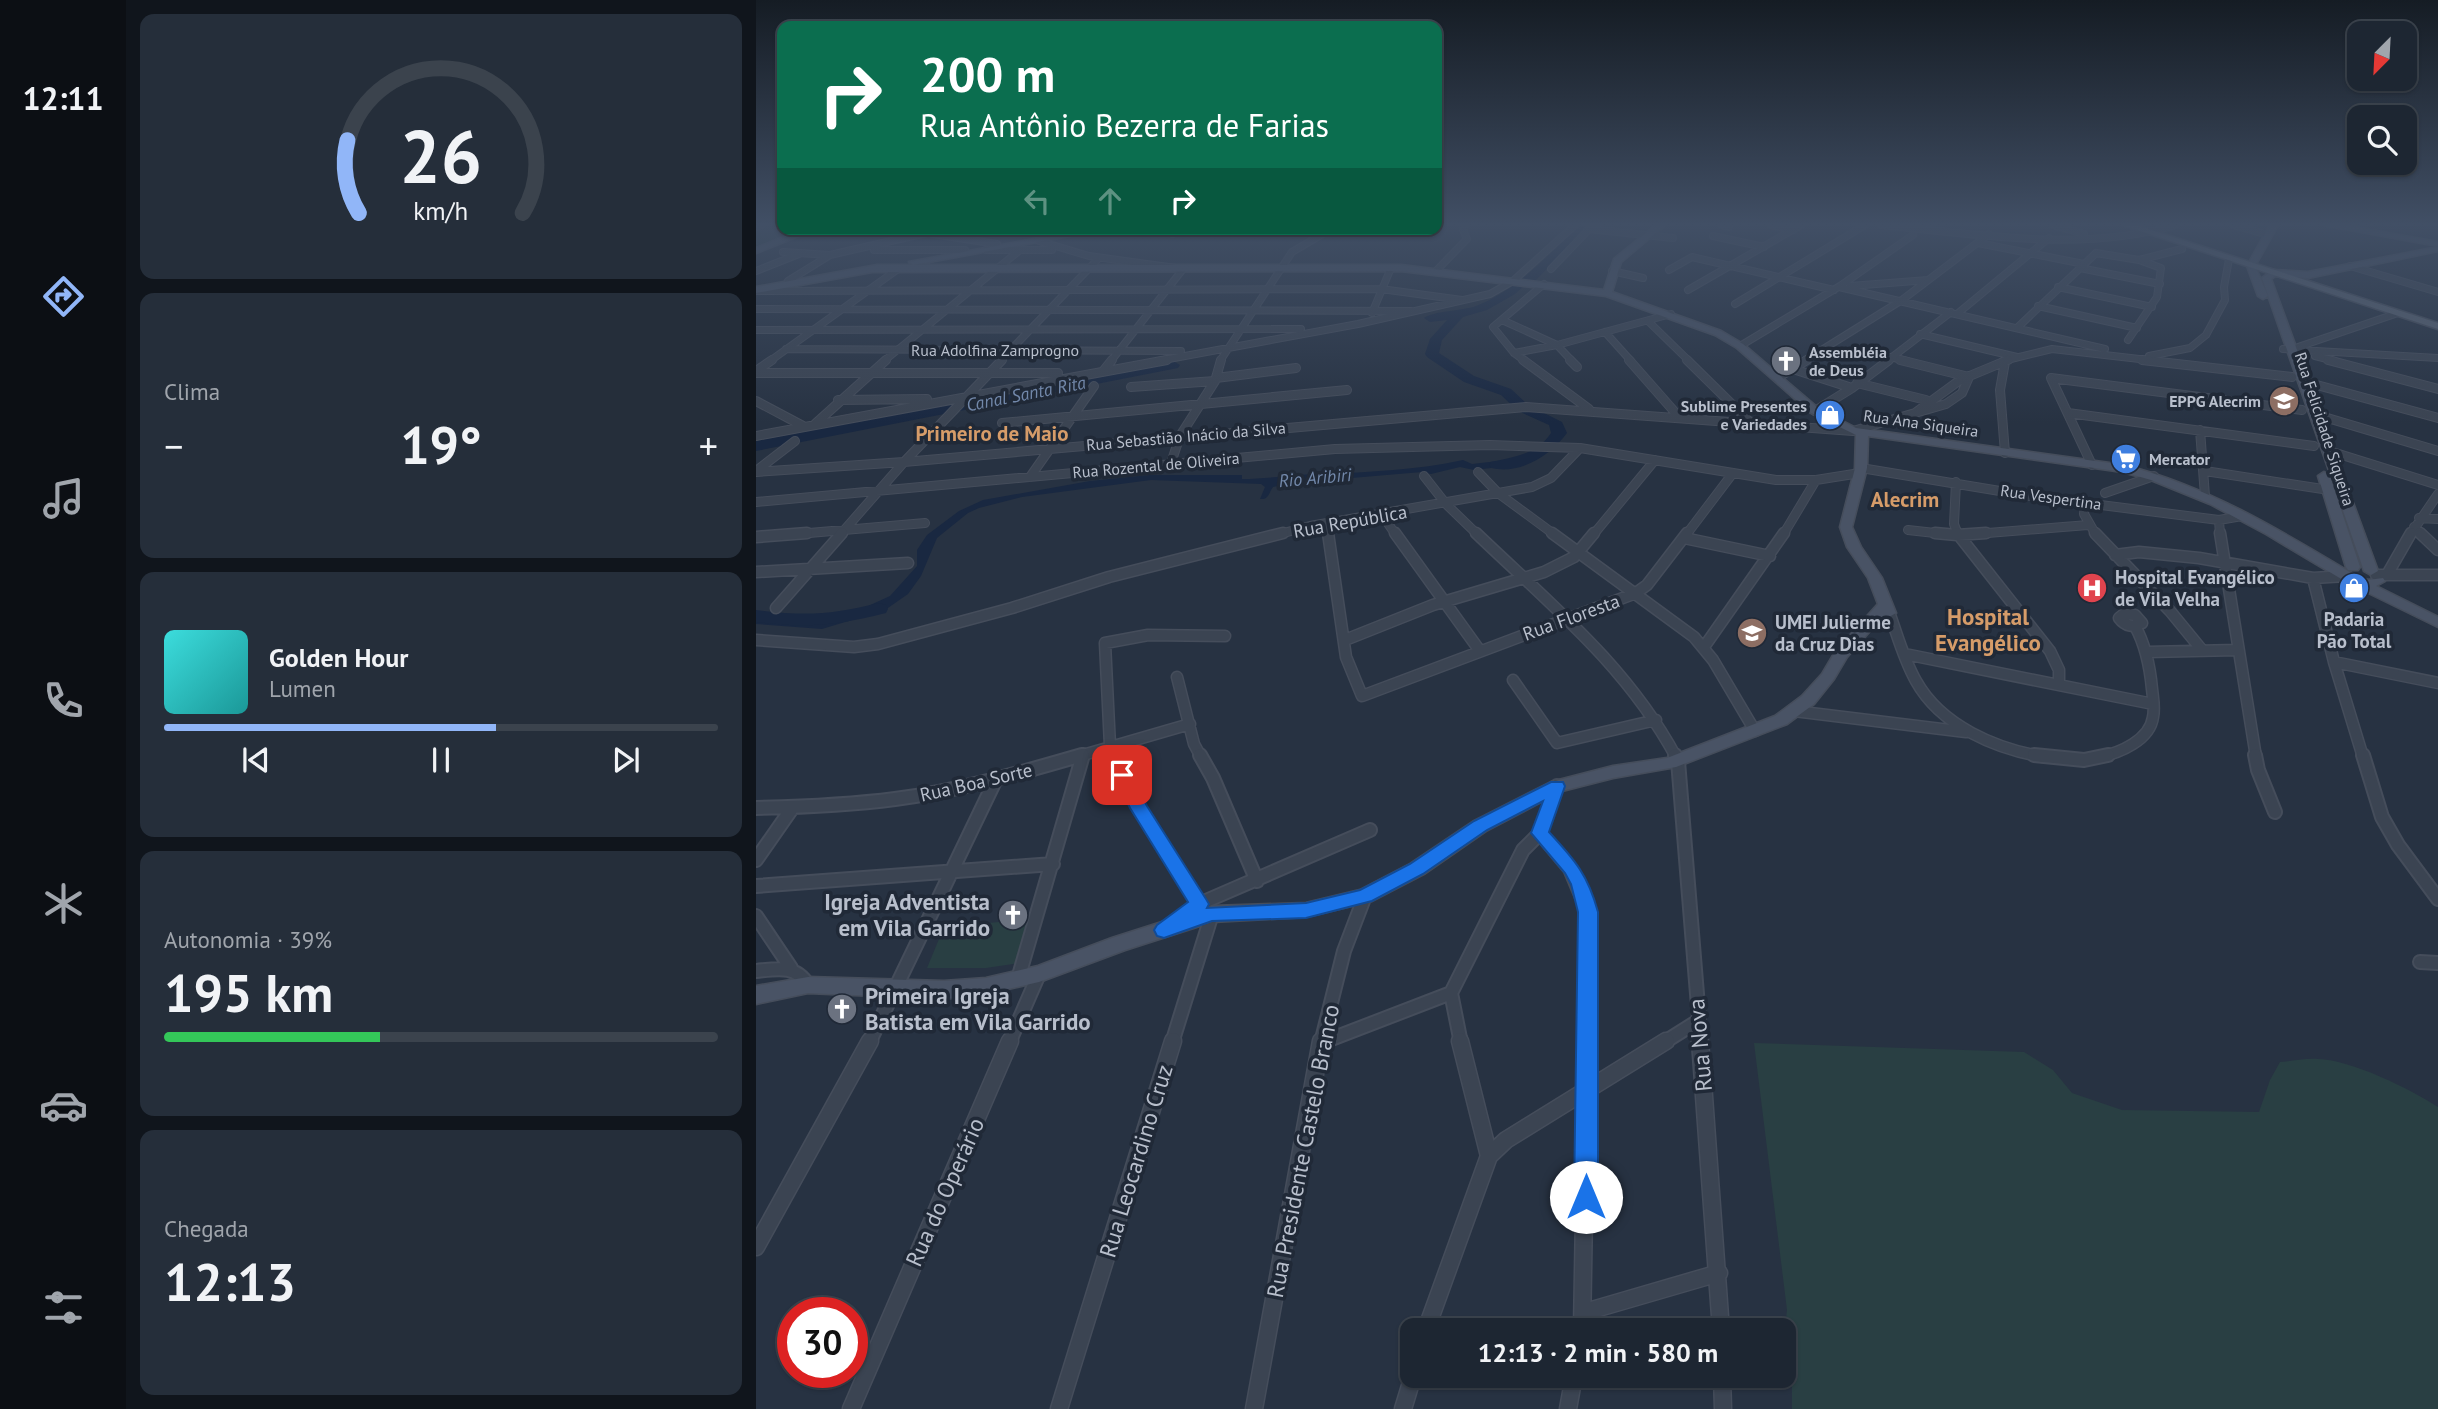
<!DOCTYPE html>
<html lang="pt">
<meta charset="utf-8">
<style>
:root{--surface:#1d2632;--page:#252e3a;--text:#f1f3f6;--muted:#a0a5ac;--line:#3b434d;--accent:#91b6f8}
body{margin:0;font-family:"PT Sans",sans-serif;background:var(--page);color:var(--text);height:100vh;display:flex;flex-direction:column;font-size:26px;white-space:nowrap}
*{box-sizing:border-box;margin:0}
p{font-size:23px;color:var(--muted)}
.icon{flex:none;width:38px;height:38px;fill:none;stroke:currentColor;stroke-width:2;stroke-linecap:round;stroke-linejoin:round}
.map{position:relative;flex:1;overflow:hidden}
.drawer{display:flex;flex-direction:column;gap:14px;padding:14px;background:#10151c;width:630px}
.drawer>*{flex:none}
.top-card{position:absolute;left:21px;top:21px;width:665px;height:214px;border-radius:14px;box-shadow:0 2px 5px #0004,0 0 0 2px var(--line);background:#0b6e4f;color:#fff;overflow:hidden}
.needle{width:46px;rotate:204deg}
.buttons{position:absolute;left:1591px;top:21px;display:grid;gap:14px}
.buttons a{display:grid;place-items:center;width:70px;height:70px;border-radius:14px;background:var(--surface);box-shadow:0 2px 5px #0004,0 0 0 2px var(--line);font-size:35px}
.speed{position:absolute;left:21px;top:1297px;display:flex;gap:14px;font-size:35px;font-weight:700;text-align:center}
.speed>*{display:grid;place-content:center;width:91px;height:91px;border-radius:50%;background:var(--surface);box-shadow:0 2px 5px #0004,0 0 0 2px var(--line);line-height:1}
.speed .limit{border:10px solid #d22;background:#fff;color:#111}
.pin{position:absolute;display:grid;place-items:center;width:60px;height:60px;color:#fff;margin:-30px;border-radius:14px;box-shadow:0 4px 10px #0006}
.me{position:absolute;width:77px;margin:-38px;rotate:0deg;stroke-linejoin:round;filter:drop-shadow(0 0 5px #0008)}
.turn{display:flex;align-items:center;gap:24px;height:147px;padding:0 28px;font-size:32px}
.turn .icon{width:91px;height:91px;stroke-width:2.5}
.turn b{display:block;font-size:49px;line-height:60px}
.lanes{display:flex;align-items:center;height:66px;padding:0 28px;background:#0003;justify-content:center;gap:35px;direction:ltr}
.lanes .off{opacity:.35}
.big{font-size:52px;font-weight:600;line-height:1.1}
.drawer .tile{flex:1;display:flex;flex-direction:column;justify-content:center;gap:10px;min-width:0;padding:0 24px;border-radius:14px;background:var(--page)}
.drawer .dial{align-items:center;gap:0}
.dial svg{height:182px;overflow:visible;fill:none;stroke:var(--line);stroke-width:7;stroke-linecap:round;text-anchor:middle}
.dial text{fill:var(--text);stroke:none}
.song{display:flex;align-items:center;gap:21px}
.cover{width:84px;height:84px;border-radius:10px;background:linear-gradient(135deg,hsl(180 70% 55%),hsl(180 70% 35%))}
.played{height:7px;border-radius:4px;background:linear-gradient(90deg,var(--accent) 60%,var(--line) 60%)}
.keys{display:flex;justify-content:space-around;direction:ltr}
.heat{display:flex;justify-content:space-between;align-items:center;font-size:38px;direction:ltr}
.charge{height:10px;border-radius:5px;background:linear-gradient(90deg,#34c759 39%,var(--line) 0)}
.trip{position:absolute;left:644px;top:1318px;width:396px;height:70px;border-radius:14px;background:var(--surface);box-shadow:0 2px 5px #0004,0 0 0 2px var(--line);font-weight:600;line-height:70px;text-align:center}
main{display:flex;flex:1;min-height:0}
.tab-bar{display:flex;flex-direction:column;width:126px;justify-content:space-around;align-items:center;background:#0c0f14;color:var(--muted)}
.tab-bar .icon{width:49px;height:49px}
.tab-bar .selected{color:var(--accent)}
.tab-bar b{font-size:32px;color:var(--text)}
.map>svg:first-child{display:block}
</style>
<main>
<nav class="tab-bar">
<b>12:11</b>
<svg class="icon selected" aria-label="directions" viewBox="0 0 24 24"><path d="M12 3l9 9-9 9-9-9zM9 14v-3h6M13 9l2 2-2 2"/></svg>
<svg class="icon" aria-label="music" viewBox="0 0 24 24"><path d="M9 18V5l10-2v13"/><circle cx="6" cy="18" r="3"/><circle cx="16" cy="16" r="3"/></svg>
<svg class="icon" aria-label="phone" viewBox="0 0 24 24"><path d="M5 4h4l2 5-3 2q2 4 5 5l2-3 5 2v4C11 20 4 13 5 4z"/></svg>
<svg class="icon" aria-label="climate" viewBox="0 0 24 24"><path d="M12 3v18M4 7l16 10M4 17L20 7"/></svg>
<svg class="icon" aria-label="car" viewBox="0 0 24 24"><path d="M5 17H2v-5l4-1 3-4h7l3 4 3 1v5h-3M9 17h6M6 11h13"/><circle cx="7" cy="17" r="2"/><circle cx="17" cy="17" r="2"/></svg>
<svg class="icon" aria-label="filters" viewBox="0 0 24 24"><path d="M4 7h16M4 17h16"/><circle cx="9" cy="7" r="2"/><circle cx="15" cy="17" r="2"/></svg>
</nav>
<section class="drawer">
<div class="tile dial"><svg viewBox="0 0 100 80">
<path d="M14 69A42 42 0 1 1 86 69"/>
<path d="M14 69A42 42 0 0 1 9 37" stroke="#91b6f8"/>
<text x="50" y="56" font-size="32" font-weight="700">26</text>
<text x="50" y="72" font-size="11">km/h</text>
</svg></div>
<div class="tile"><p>Clima</p>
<div class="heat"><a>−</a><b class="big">19°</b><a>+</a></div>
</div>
<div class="tile">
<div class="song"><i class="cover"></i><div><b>Golden Hour</b><p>Lumen</p></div></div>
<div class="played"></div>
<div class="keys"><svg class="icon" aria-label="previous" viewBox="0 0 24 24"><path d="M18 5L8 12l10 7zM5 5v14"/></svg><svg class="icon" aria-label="pause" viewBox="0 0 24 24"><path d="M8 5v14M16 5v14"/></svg><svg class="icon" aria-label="next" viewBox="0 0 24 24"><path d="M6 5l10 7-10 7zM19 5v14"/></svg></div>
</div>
<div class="tile"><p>Autonomia · 39%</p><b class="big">195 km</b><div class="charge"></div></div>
<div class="tile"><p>Chegada</p><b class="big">12:13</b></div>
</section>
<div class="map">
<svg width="1682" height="1409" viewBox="0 0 1682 1409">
<rect width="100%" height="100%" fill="#273242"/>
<path fill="#293f43" d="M10,225H26V229H51L0,250V229Z
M277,919L264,963L230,968H171L188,927Z
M998,1043L1268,1052L1297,1070L1316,1093L1366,1110L1503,1112L1514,1080L1524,1062C1537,1061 1550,1058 1562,1059C1596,1060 1654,1089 1682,1107V1409H1036V1373L1027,1345L1031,1310Z"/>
<path fill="#192841" d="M824,225H834L779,281L769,280Z
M759,459L771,461L753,466L718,470L704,467L675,474L666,472L537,483L517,487C513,492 513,500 504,499L509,487L505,484L395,480L266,497L223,508L212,513L181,538L165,576L152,594L129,610L66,629L0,624V617L37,622L79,621L134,596L161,566V550L171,535L203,511L227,500L334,481L394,475H486V479C513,479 540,474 567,474C614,472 661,470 707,460L716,464Z"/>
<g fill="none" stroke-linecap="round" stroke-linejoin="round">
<path fill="#192841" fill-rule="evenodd" d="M822,225H833L759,294L731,310L707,317L686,340L683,353L718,376L755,389L772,405L806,422L811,433C795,455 764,475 735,468L733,465L735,462C759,456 780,455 795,433L793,425L762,411L745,395L708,382L671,357L669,354L674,339L691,320L674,322L668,318C677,311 706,311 720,306C759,291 794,255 822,225Z
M417,361L424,365L422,368L0,451V441Z
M123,603L130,605L132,609L130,613C78,626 53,628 0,622V610C50,616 74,615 123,603Z"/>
<g stroke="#454d5b" stroke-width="8">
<path id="street-far4" d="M966,225L973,227
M1015,225L1037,230
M1125,225C1221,234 1326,253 1420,225
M1297,225L1328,234
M1478,225L1512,235
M0,227L5,225
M415,229L417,234
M833,229L917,238
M177,234L241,244
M957,236L1008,247
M283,241L333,256L427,269L355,361
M1222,243L1328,264
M118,250H209
M230,250H296
M27,252L74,255L188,229
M1340,253L1383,260L1405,268L1401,297L1372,340
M1383,260L1426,249
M1594,266L1682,292
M1324,268L1404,284
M795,269L837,225
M913,270L936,257L1078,290
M0,271L43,254
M680,271L711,239L707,230L710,225
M856,271L887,278
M32,281L74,255
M1094,286L1172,280
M1083,287L1349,349
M1302,287L1396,307
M932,290L1045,225
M0,291L625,289L706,300
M979,304L1109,225
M1282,306L1381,328
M0,309L655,311
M616,313L635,268
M1201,314L1293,238
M746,320L801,345L816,361
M892,321L933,361
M1261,328L1340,253
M0,330L545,329
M849,332L875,361
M1164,334L1261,357
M984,346L1084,286L1157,235
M1542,347L1642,313
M30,349L425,351
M1527,349L1682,358
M758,353L801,345L915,314
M1393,356L1434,348L1450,335L1469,300L1468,287L1473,259
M1559,356L1579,361
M1134,357L1151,361
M14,361L142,269
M128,361L264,250
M244,361L343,258
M402,361L602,324L734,294L757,281L819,225
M464,361L536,252L575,229
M769,361L758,353L737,327L788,284
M1048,361L1146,300L1233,234
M1131,361L1195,312
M1247,361L1296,349L1401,361"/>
</g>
<g stroke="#454d5b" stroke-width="10">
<path id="street-far3" d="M767,360L833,409
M814,360L821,367
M873,360L924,418
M931,360L996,424
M1144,360L1213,377
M1386,360L1536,377
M1572,360L1682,389
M1249,362L1244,390L1249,453
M1037,369L1096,388
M348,370L356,360
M0,371L16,360
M0,373H302
M460,378L540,368
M1021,378L1051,360
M1295,378L1546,410
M1295,378L1336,465
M1546,381L1682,418
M1101,383L1170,400
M375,387L459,381
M82,400L171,399
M0,401L49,427
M1059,411L1096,388L1133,360
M1159,413L1204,380L1252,360
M1312,413L1558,446
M1558,414L1682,451
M246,423L591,390
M59,424L130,360
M1444,430L1449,496
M0,436L411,360
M1570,450L1682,485
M415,463L424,436L459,381L465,360
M1105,468L1274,496L1463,520L1486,516
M0,471L39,441
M1449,471L1573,490
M0,472L148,462L770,407L1097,431L1190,404L1206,393L1213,377
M722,472L742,493L799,535
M668,476L690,504L722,535
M274,477L338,386
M1200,482L1198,524L1202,535
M1349,493L1398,476
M0,502L579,449L734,445L824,448L1020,480H1060L1104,473
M1329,503L1328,514L1340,535
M626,515L640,535
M1663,518L1682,519
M1463,520L1464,535
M571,523L573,535
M1658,527L1666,535
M1152,530L1197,535
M30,535L169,523
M84,535L148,462L246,360
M520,535L554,526L776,487L795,478L824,448
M837,535L899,460
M930,535L977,473
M1027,535L1060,480
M1207,535L1332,525
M1654,535L1682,494"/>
</g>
<g stroke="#454d5b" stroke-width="13">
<path id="street-far2" d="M572,533L590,657L606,696L880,593L891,585L931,533
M639,533L724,651
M720,533C794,604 871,666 920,757
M796,533L938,637L957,660L999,731
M1179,533L1201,535L1230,533
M1201,533L1294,651L1303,670V685
M1339,533L1414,611L1446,650
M1464,533L1500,757
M1664,533L1682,550
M0,537L51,533
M928,538L1014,556
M1359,555L1383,552L1443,558L1557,578L1590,576
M0,572L152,563
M1632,573L1655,533
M1620,575H1682
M1557,578L1578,662L1607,757
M20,608L86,533
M1368,614L1379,615L1386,623C1377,628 1369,626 1363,618Z
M1134,615C1142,637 1148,660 1160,681C1185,726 1240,749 1288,757
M0,640L98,647L122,644L256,608L353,577L527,533
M589,640L677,605L788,572L818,557L838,533
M948,647L1028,533
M1392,652L1481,650
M1149,654L1397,704
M1578,662L1682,683
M421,677L438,744L445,757
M757,680L801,743L900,720
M1038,711L1210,732
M320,757L434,724
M359,757L354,746L349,643L392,635L469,636
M1343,757C1364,753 1394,740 1397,717C1399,708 1397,698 1396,689C1394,667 1390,646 1379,626"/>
</g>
<g stroke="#454d5b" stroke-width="16">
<path id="street-far1" d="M358,755L383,808L443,904
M444,755L457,778L501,881
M919,755L922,761L945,1043
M1278,755L1328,760L1352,755
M1499,755L1502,770L1519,812
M1607,755L1626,817L1642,845L1682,899
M801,786L784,833L814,869L832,912L831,1043
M0,808C46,807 93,805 139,799C202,791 264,773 326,755
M0,860L37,807
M0,886L297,864
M0,916L35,968
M418,923L443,904L614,830
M1664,962L1682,963
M0,971C20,969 40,964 52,985
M262,979L327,755
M113,1043L240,779
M253,1043L283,974
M416,1043L456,914
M565,1043L695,993
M565,1043L588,951L609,896
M705,1043L695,993L767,850L784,833
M907,1043L942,1021"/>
</g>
<g stroke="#454d5b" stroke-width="19">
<path id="street" d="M944,1041L965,1330
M565,1043L570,1041
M733,1156L750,1140L910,1041
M0,1247L114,1041
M829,1312L963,1273
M670,1330L733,1156L704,1041
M826,1330L831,1041
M966,1376L967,1409
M95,1409L254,1041
M303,1409L417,1041
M498,1409L565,1041
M647,1409L657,1376
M812,1409L818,1376"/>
</g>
<g stroke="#454d5b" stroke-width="3">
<path id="secondary" d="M900,225H909L865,262L856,292L965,331L987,344L1063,409L1100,428L1368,465C1454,487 1527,532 1602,577L1612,580L1627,578L1629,581L1620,586L1682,617V627L1592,583L1510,534L1454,504L1395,480L1367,472L1112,436L1111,468L1096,527L1105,547L1126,578L1140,613L1133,617L1128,615L1091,657L1078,679L1058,704L1031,724L920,767L857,778L806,791L730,831L668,874L616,901L550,917L456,922L369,950L283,982L230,994L188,999L52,993L0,1004V986L52,977L188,981L230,978L282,966L356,938L456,906L550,903L604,890L654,864L718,821L795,782L857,766L911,758L1019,716L1046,696L1066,674L1079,652L1122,604L1112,578L1091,547L1084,527L1099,468L1100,435L1055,413L981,348L959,335L850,296L645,271L116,272L0,293V287L121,265H645L848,290L858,259Z
M1514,225H1522L1499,266L1512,296L1507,299L1502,296L1491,266Z
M1567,225H1587L1682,242V246Z
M48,229H60L0,253V248Z
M332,229H351L157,265L153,262Z
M1682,247V251L1552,278L1519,276L1515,279L1622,571L1615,575L1608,571L1506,278L1517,270L1552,272Z
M1568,472L1574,476L1604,567L1602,570H1592L1590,567L1562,476Z"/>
</g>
<g stroke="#454d5b" stroke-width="3">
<path id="primary" d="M1366,225H1380L1682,323V329Z"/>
</g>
<use href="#street-far4" stroke="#3b4452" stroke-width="6"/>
<use href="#street-far3" stroke="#3b4452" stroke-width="8"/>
<use href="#street-far2" stroke="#3b4452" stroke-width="10"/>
<use href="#street-far1" stroke="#3b4452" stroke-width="12"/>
<use href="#street" stroke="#3b4452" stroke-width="16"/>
<use href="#secondary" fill="#495365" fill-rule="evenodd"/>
<use href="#primary" fill="#596372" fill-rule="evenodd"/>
</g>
<linearGradient id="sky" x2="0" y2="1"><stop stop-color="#151c24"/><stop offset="0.53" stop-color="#414f65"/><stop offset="1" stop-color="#414f65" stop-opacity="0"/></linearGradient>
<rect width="1682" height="423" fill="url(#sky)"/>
<path fill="#1a73e8" stroke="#114b97" stroke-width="2" d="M366,769L372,771L391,806L450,899L453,904L451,908L550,903L604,890L654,864L718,821L795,782H807L809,786L793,832C819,860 832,875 842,912V1197L838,1206L830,1209L821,1206L818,1197L822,912L815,884L809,873L775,833L787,801L731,830L667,874L616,901L550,918L456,921L408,938L401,936L398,930L401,925L432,902L374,808L358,775Z"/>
<defs>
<g id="church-disc" transform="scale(1.575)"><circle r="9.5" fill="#6b7280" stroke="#202937"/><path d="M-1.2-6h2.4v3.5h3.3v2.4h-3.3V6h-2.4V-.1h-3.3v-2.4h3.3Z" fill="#fff"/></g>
<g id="school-disc" transform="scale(1.575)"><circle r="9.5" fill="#8d6e63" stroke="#202937"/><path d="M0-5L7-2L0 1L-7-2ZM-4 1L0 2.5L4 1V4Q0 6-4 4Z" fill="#fff"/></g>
<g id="shop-disc" transform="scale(1.575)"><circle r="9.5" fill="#3f7fe0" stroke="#202937"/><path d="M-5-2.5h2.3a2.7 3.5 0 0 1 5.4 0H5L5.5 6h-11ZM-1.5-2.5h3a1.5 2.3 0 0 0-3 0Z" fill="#fff"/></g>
<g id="supermarket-disc" transform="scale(1.575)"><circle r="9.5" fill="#3f7fe0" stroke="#202937"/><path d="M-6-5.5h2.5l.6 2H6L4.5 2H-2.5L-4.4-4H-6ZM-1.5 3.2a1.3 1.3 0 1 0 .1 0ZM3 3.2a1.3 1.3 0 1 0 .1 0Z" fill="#fff"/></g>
<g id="hospital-disc" transform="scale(1.575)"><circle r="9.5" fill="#e0444e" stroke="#202937"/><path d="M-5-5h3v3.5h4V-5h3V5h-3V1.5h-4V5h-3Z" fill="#fff"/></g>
</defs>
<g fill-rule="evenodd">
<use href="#church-disc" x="1030" y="361"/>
<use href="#school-disc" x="1528" y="401"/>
<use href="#shop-disc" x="1074" y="415"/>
<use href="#supermarket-disc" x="1370" y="459"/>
<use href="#hospital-disc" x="1336" y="588"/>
<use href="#shop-disc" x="1598" y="588"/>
<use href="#school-disc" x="996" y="633"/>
<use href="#church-disc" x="257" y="915"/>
<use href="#church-disc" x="86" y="1009"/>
</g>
<g text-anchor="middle" stroke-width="7" stroke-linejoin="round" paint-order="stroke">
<g font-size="16" fill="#b8bfcc" stroke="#202937">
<text x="239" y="356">Rua Adolfina Zamprogno</text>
<text transform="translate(1165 423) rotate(8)" y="6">Rua Ana Siqueira</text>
<text transform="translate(1569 429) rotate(72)" y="6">Rua Felicidade Siqueira</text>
<text transform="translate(430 436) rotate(-5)" y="6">Rua Sebastião Inácio da Silva</text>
<text transform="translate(400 465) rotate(-5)" y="6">Rua Rozental de Oliveira</text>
<text transform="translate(1295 497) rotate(8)" y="6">Rua Vespertina</text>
</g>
<g font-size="16" font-weight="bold" fill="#b8bfcc" stroke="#202937" text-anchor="start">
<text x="1053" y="358">Assembléia<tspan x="1053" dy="18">de Deus</tspan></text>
<text x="1505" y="407" text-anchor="end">EPPG Alecrim</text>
<text x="1051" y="412" text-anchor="end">Sublime Presentes<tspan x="1051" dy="18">e Variedades</tspan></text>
<text x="1393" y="465">Mercator</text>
</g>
<g font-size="18" font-style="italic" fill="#7288aa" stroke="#202937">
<text transform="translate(270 394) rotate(-11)" y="6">Canal Santa Rita</text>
<text transform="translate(559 478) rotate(-5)" y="6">Rio Aribiri</text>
</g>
<g font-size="19" fill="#b8bfcc" stroke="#202937">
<text transform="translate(594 521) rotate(-10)" y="7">Rua República</text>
<text transform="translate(815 617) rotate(-20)" y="7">Rua Floresta</text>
<text transform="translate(220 782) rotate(-13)" y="7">Rua Boa Sorte</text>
</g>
<g font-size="19" font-weight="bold" fill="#b8bfcc" stroke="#202937" text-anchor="start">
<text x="1359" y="584">Hospital Evangélico<tspan x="1359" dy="22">de Vila Velha</tspan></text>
<text x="1598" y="626" text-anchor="middle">Padaria<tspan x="1598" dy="22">Pão Total</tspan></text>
<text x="1019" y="629">UMEI Julierme<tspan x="1019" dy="22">da Cruz Dias</tspan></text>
</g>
<g font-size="21" font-weight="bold" fill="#d69c69" stroke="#202937">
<text x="236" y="441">Primeiro de Maio</text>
<text x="1149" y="507">Alecrim</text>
</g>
<g font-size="23" font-weight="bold" fill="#d69c69" stroke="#202937">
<text x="1232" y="625">Hospital<tspan x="1232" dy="26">Evangélico</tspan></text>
</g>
<g font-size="23" font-weight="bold" fill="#b8bfcc" stroke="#202937" text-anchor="end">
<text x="234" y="910">Igreja Adventista<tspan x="234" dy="26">em Vila Garrido</tspan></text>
<text x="109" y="1004" text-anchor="start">Primeira Igreja<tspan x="109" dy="26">Batista em Vila Garrido</tspan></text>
</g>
<g font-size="23" fill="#b8bfcc" stroke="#202937">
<text transform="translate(944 1045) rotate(-95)" y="8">Rua Nova</text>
<text transform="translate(547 1151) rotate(-79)" y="8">Rua Presidente Castelo Branco</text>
<text transform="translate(380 1161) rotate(-73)" y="8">Rua Leocardino Cruz</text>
<text transform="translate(189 1192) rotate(-66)" y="8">Rua do Operário</text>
</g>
</g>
</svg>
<div class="buttons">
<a><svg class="needle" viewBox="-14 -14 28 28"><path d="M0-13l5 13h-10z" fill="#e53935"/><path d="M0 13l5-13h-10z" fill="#a0a5ac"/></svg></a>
<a><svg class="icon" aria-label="search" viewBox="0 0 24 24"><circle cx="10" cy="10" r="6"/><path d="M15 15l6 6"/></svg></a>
</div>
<div class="speed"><div class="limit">30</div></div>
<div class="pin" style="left:366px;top:775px;background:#d93025"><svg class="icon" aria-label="arrive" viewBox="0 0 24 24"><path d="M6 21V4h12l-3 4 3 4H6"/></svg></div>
<svg class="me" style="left:830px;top:1197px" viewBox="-20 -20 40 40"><circle r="19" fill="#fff"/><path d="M0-13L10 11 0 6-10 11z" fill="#1a73e8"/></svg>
<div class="trip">12:13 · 2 min · 580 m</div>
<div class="top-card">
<div class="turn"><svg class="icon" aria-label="right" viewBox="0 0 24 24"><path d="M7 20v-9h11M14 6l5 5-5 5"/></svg><div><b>200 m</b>Rua Antônio Bezerra de Farias</div></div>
<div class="lanes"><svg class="icon off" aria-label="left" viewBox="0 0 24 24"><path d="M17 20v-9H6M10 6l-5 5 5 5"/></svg><svg class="icon off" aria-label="ahead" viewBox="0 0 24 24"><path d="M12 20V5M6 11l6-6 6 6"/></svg><svg class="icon" aria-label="right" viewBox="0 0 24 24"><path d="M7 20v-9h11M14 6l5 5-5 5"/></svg></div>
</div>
</div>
</main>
